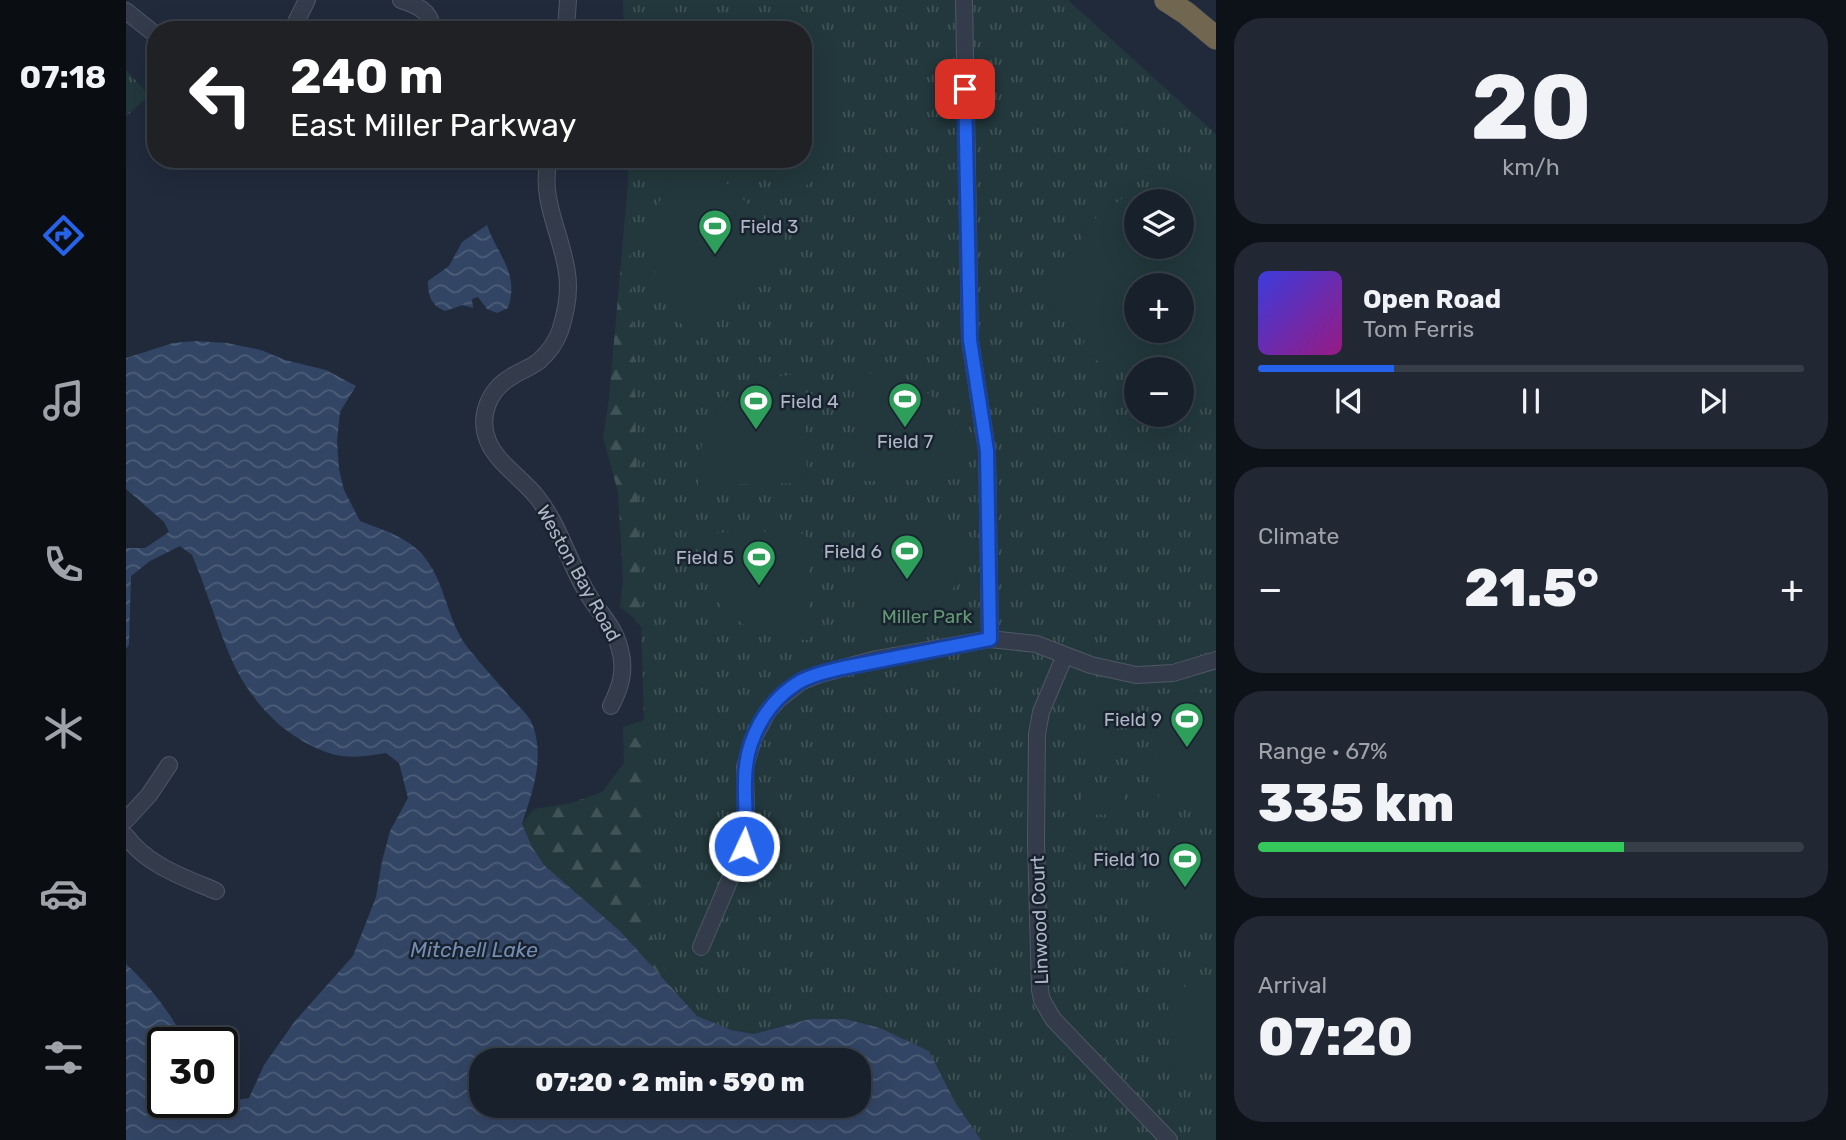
<!DOCTYPE html>
<meta charset="utf-8">
<style>
:root{--surface:#18202c;--page:#212834;--text:#f1f3f6;--muted:#9fa3a9;--line:#363e48;--accent:#2563eb}
body{margin:0;font-family:Rubik,sans-serif;background:var(--page);color:var(--text);height:100vh;display:flex;flex-direction:column;font-size:26px;white-space:nowrap}
*{box-sizing:border-box;margin:0}
p{font-size:23px;color:var(--muted)}
.icon{flex:none;width:38px;height:38px;fill:none;stroke:currentColor;stroke-width:2;stroke-linecap:round;stroke-linejoin:round}
.map{position:relative;flex:1;overflow:hidden}
.details{display:flex;flex-direction:column;gap:18px;padding:18px;background:#0d1218;width:630px}
.details>*{flex:none}
.top-card{position:absolute;left:21px;top:21px;width:665px;height:147px;border-radius:28px;box-shadow:0 7px 28px #0002,0 0 0 2px var(--line);background:#202124;color:#fff;overflow:hidden}
.buttons{position:absolute;left:998px;top:189px;display:grid;gap:14px}
.buttons a{display:grid;place-items:center;width:70px;height:70px;border-radius:50%;background:var(--surface);box-shadow:0 7px 28px #0002,0 0 0 2px var(--line);font-size:35px}
.speed{position:absolute;left:21px;top:1027px;display:flex;gap:14px;font-size:35px;font-weight:700;text-align:center}
.speed>*{display:grid;place-content:center;width:91px;height:91px;border-radius:50%;background:var(--surface);box-shadow:0 7px 28px #0002,0 0 0 2px var(--line);line-height:1}
.speed .limit{border:4px solid #111;border-radius:10px;background:#fff;color:#111}
.pin{position:absolute;display:grid;place-items:center;width:60px;height:60px;color:#fff;margin:-30px;border-radius:14px;box-shadow:0 4px 10px #0006}
.me{position:absolute;width:77px;margin:-38px;rotate:3deg;stroke-linejoin:round;filter:drop-shadow(0 0 5px #0008)}
.turn{display:flex;align-items:center;gap:24px;height:147px;padding:0 28px;font-size:32px}
.turn .icon{width:91px;height:91px;stroke-width:2.5}
.turn b{display:block;font-size:49px;line-height:60px}
.big{font-size:52px;font-weight:800;line-height:1.1}
.details .widget{flex:1;display:flex;flex-direction:column;justify-content:center;gap:10px;min-width:0;padding:0 24px;border-radius:28px;background:var(--page)}
.details .dial{align-items:center;gap:0}
.dial b{font-size:91px;line-height:1}
.song{display:flex;align-items:center;gap:21px}
.cover{width:84px;height:84px;border-radius:10px;background:linear-gradient(135deg,hsl(240 70% 55%),hsl(310 70% 35%))}
.played{height:7px;border-radius:4px;background:linear-gradient(90deg,var(--accent) 25%,var(--line) 25%)}
.keys{display:flex;justify-content:space-around;direction:ltr}
.heat{display:flex;justify-content:space-between;align-items:center;font-size:38px;direction:ltr}
.charge{height:10px;border-radius:5px;background:linear-gradient(90deg,#34c759 67%,var(--line) 0)}
.trip{position:absolute;left:343px;top:1048px;width:402px;height:70px;border-radius:28px;background:var(--surface);box-shadow:0 7px 28px #0002,0 0 0 2px var(--line);font-weight:800;line-height:70px;text-align:center}
main{display:flex;flex:1;min-height:0}
.dock{display:flex;flex-direction:column;width:126px;justify-content:space-around;align-items:center;background:#0a0d12;color:var(--muted)}
.dock .icon{width:49px;height:49px}
.dock .current{color:var(--accent)}
.dock b{font-size:32px;color:var(--text)}
.map>svg:first-child{display:block}
</style>
<main>
<nav class="dock">
<b>07:18</b>
<svg class="icon current" aria-label="directions" viewBox="0 0 24 24"><path d="M12 3l9 9-9 9-9-9zM9 14v-3h6M13 9l2 2-2 2"/></svg>
<svg class="icon" aria-label="music" viewBox="0 0 24 24"><path d="M9 18V5l10-2v13"/><circle cx="6" cy="18" r="3"/><circle cx="16" cy="16" r="3"/></svg>
<svg class="icon" aria-label="phone" viewBox="0 0 24 24"><path d="M5 4h4l2 5-3 2q2 4 5 5l2-3 5 2v4C11 20 4 13 5 4z"/></svg>
<svg class="icon" aria-label="climate" viewBox="0 0 24 24"><path d="M12 3v18M4 7l16 10M4 17L20 7"/></svg>
<svg class="icon" aria-label="car" viewBox="0 0 24 24"><path d="M5 17H2v-5l4-1 3-4h7l3 4 3 1v5h-3M9 17h6M6 11h13"/><circle cx="7" cy="17" r="2"/><circle cx="17" cy="17" r="2"/></svg>
<svg class="icon" aria-label="filters" viewBox="0 0 24 24"><path d="M4 7h16M4 17h16"/><circle cx="9" cy="7" r="2"/><circle cx="15" cy="17" r="2"/></svg>
</nav>
<div class="map">
<svg width="1090" height="1140" viewBox="0 0 1090 1140">
<defs>
<pattern id="forest-firs" width="22" height="20" patternUnits="userSpaceOnUse" patternTransform="scale(1.75)"><rect width="22" height="20" fill="#22383c"/><path d="M5 1l3.5 6h-7zM16 11l3.5 6h-7z" fill="#405357"/></pattern>
<pattern id="park-tufts" width="24" height="20" patternUnits="userSpaceOnUse" patternTransform="scale(1.75)"><rect width="24" height="20" fill="#22383c"/><path d="M3 7l-1-3M5 7V3M7 7l1-3M15 17l-1-3M17 17v-4M19 17l1-3" fill="none" stroke="#405357"/></pattern>
<pattern id="water-waves" width="16" height="10" patternUnits="userSpaceOnUse" patternTransform="scale(1.75)"><rect width="16" height="10" fill="#324564"/><path d="M0 5q4-4 8 0t8 0" fill="none" stroke="#4d5e79"/></pattern>
</defs>
<rect width="100%" height="100%" fill="#202a3b"/>
<path fill="url(#forest-firs)" d="M504,159L565,964L546,989L494,931L418,865L406,847L396,824L408,809L445,803L476,792L498,763L497,727L526,717L519,632L507,617L494,607L497,580L492,492L477,437L483,399Z"/>
<path fill="url(#park-tufts)" fill-rule="evenodd" d="M497,0H942L1090,134V1140H855L829,1102L803,1051L754,1028L660,1025L628,1034L605,1030L579,1021L571,1016L546,989L524,931L502,159H677V30H498ZM1010,201H1055V247H1010ZM1010,285H1055V331H1010ZM1010,369H1055V415H1010Z
M0,70L23,95L0,117Z"/>
<path fill="#22383c" fill-rule="evenodd" d="M669,5C716,40 728,106 702,158C695,171 684,181 674,192L640,159H677V30H646Z
M561,159H575L658,238L659,250L571,341C516,289 508,216 561,159Z
M1052,169L1090,200V376L1055,401V369H1010V376L988,360L982,368L954,349L959,341L919,303V278L957,239L952,231L1011,188L1016,195ZM1010,201H1055V247H1010ZM1010,285H1055V331H1010Z
M728,373C800,372 835,409 839,479L736,481L729,474Z
M679,374L681,475L674,483L572,485C571,413 607,376 679,374Z
M839,528C842,595 800,642 731,639L730,537L737,530Z
M673,531L682,538L684,640C615,638 572,606 573,533Z
M1090,693V803L1033,805L1031,694Z
M956,704L994,705V726L955,725Z
M955,733L993,734V755L954,754Z
M999,786V814L955,815V787Z
M1090,846V929L1028,931L1026,849Z
M1090,986V1069L1043,1071L1042,987Z"/>
<path fill="url(#water-waves)" fill-rule="evenodd" d="M361,225C371,255 394,272 382,308L371,313L361,309L352,297L346,299L347,308L337,305L319,311C305,305 302,296 302,281L323,266L336,242Z
M69,341L101,343L135,350L159,360L200,370L230,386L214,412L211,441L213,469L218,490L234,521C254,529 279,536 295,553C320,580 320,620 342,648C355,664 370,681 384,697C392,706 403,714 407,726C419,760 406,792 396,824L406,847L418,865L494,931L571,1016L605,1030L628,1034L684,1019H719L754,1028L803,1051L829,1102L855,1140H0V964C25,987 44,1013 61,1043H37V1102H96V1088L111,1100L123,1098L138,1065L169,1021L227,956L250,897L256,861L264,831L282,798L273,763L260,753C243,756 223,759 206,754C159,739 123,701 104,656C90,623 80,588 66,555L54,546L24,561L5,576L3,644L0,649V548H19L43,532L38,522L0,489V358L47,343ZM355,1060H733V1106H355Z"/>
<g fill="none" stroke-linecap="round" stroke-linejoin="round">
<g stroke="#4f5766" stroke-width="18">
<path id="minor" d="M275,0C292,6 304,10 307,30
M838,0L844,340L861,451L864,639
M0,11L30,35
M166,30L181,0
M440,30L442,0
M423,159C413,199 436,234 441,273C444,293 440,313 434,331C430,342 422,353 413,361C404,368 394,371 385,377C363,390 352,416 362,441C371,463 396,478 411,497C433,525 442,560 460,591C471,611 489,626 494,650C500,671 494,688 485,706
M939,655L915,712L911,734L910,842L914,990L916,1000L927,1019L1043,1140
M0,820L23,795L43,765
M0,836C21,865 57,877 90,891
M575,947L618,846L620,817L619,767L627,739L642,711L653,699L676,681L694,674L751,659L864,639L910,644L965,665L1010,675L1047,673L1090,660"/>
</g>
<g stroke="#3c4453" stroke-width="24">
<path id="highway" d="M1040,0L1060,13L1090,38"/>
</g>
<use href="#minor" stroke="#343c4b" stroke-width="16"/>
<use href="#highway" stroke="#716650" stroke-width="23"/>
</g>
<g fill="none" stroke-linecap="round" stroke-linejoin="round">
<g stroke="#184099" stroke-width="18">
<path id="route" d="M618,846C622,824 618,803 619,781C619,741 640,701 675,681C688,674 703,671 716,668L864,639L861,451L844,340L839,89"/>
</g>
<use href="#route" stroke="#2563eb" stroke-width="12"/>
</g>
<defs>
<g id="stadium-pin" transform="scale(1.75)"><path d="M0 17L-7.5 6A9.5 9.5 0 1 1 7.5 6Z" fill="#2e9e5b" stroke="#19222f"/><path d="M0-5a6.5 5 0 1 0 0 10a6.5 5 0 1 0 0-10ZM-3.5-1.8h7v3.6h-7Z" fill="#fff"/></g>
</defs>
<g fill-rule="evenodd">
<use href="#stadium-pin" x="589" y="226"/>
<use href="#stadium-pin" x="779" y="399"/>
<use href="#stadium-pin" x="630" y="401"/>
<use href="#stadium-pin" x="781" y="551"/>
<use href="#stadium-pin" x="633" y="557"/>
<use href="#stadium-pin" x="1061" y="719"/>
<use href="#stadium-pin" x="1059" y="859"/>
</g>
<g text-anchor="middle" stroke-width="5" stroke-linejoin="round" paint-order="stroke">
<g font-size="19" fill="#afb7c7" stroke="#19222f" text-anchor="end">
<text x="614" y="233" text-anchor="start">Field 3</text>
<text x="654" y="408" text-anchor="start">Field 4</text>
<text x="779" y="448" text-anchor="middle">Field 7</text>
<text x="756" y="558">Field 6</text>
<text x="608" y="564">Field 5</text>
<text x="1036" y="726">Field 9</text>
<text x="1034" y="866">Field 10</text>
</g>
<g font-size="19" fill="#afb7c7" stroke="#19222f">
<text transform="translate(453 573) rotate(61)" y="7">Weston Bay Road</text>
<text transform="translate(913 920) rotate(-92)" y="7">Linwood Court</text>
</g>
<g font-size="19" fill="#649973" stroke="#19222f">
<text x="801" y="623">Miller Park</text>
</g>
<g font-size="21" font-style="italic" fill="#748cb2" stroke="#19222f">
<text x="348" y="957">Mitchell Lake</text>
</g>
</g>
</svg>
<div class="buttons">
<a><svg class="icon" aria-label="layers" viewBox="0 0 24 24"><path d="M12 4l9 5-9 5-9-5zM3 14l9 5 9-5"/></svg></a>
<a>+</a>
<a>−</a>
</div>
<div class="speed"><div class="limit">30</div></div>
<div class="pin" style="left:839px;top:89px;background:#d93025"><svg class="icon" aria-label="arrive" viewBox="0 0 24 24"><path d="M6 21V4h12l-3 4 3 4H6"/></svg></div>
<svg class="me" style="left:618px;top:846px" viewBox="-20 -20 40 40"><circle r="17" fill="#2563eb" stroke="#fff" stroke-width="3"/><path d="M0-11L8 9 0 5-8 9z" fill="#fff"/></svg>
<div class="trip">07:20 · 2 min · 590 m</div>
<div class="top-card">
<div class="turn"><svg class="icon" aria-label="left" viewBox="0 0 24 24"><path d="M17 20v-9H6M10 6l-5 5 5 5"/></svg><div><b>240 m</b>East Miller Parkway</div></div>
</div>
</div>
<section class="details">
<div class="widget dial"><b>20</b><p>km/h</p></div>
<div class="widget">
<div class="song"><i class="cover"></i><div><b>Open Road</b><p>Tom Ferris</p></div></div>
<div class="played"></div>
<div class="keys"><svg class="icon" aria-label="previous" viewBox="0 0 24 24"><path d="M18 5L8 12l10 7zM5 5v14"/></svg><svg class="icon" aria-label="pause" viewBox="0 0 24 24"><path d="M8 5v14M16 5v14"/></svg><svg class="icon" aria-label="next" viewBox="0 0 24 24"><path d="M6 5l10 7-10 7zM19 5v14"/></svg></div>
</div>
<div class="widget"><p>Climate</p>
<div class="heat"><a>−</a><b class="big">21.5°</b><a>+</a></div>
</div>
<div class="widget"><p>Range · 67%</p><b class="big">335 km</b><div class="charge"></div></div>
<div class="widget"><p>Arrival</p><b class="big">07:20</b></div>
</section>
</main>
